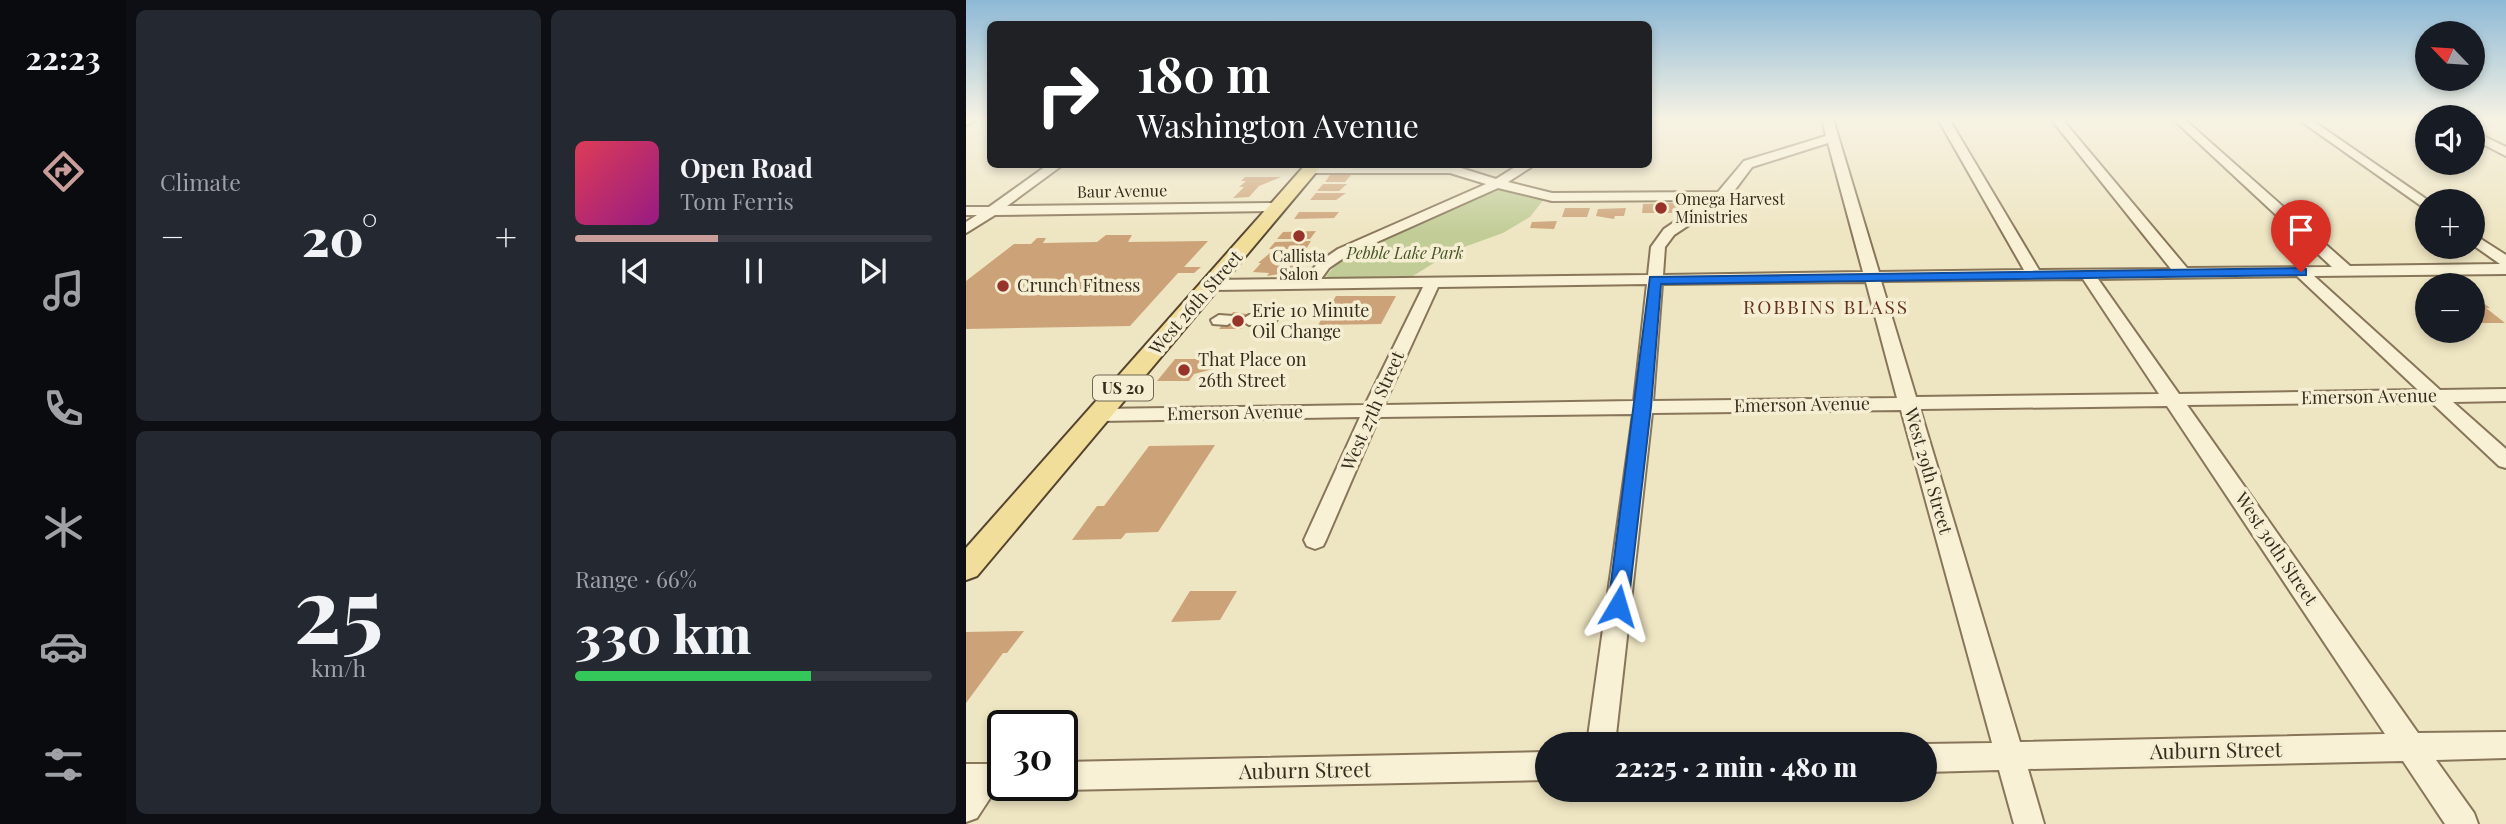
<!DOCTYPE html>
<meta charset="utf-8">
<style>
:root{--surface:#171b24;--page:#242831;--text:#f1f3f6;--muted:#9ea1a6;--line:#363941;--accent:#c89d9a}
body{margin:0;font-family:"Playfair Display",serif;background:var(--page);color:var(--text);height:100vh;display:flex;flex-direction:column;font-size:26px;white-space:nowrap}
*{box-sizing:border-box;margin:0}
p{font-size:23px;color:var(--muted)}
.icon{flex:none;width:38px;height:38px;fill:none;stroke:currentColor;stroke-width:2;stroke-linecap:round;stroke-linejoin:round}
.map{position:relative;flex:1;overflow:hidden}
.drawer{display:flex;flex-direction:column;gap:10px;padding:10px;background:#0d0f14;width:840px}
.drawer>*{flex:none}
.hud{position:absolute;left:21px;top:21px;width:665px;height:147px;border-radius:10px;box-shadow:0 4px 10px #0003;background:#202124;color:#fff;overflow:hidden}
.needle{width:46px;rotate:295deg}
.buttons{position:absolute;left:1449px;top:21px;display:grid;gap:14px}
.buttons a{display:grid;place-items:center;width:70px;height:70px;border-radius:50%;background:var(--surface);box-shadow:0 4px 10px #0003;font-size:35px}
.speed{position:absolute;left:21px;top:710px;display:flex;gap:14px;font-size:35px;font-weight:700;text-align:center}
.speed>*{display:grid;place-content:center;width:91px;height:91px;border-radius:50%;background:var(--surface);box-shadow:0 4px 10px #0003;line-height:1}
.speed .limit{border:4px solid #111;border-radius:10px;background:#fff;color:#111}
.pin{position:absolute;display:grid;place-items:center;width:60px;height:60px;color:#fff;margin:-72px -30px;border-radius:50% 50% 50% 0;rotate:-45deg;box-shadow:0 0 7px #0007}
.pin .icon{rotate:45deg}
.me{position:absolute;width:77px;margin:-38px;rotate:7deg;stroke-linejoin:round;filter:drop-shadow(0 0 5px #0008)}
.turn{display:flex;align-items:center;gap:24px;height:147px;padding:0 35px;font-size:32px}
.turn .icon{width:91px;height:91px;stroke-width:2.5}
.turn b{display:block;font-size:49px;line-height:60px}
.big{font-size:52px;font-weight:800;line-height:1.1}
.drawer .widget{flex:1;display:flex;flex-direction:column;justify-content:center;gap:10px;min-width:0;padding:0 24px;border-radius:10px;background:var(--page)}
.drawer .dial{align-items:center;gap:0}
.dial b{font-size:91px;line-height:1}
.song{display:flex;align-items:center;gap:21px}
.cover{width:84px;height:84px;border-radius:10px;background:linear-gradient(135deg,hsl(350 70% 55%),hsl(310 70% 35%))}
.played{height:7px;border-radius:4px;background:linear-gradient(90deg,var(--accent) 40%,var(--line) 40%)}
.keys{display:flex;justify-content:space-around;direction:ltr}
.heat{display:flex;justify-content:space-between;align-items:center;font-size:38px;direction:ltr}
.charge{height:10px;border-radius:5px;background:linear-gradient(90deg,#34c759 66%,var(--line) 0)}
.drawer .tiles{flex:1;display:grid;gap:10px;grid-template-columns:repeat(2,1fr)}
.trip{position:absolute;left:569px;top:732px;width:402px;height:70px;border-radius:35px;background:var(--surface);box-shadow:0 4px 10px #0003;font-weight:800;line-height:70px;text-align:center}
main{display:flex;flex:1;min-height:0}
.tabs{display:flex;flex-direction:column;width:126px;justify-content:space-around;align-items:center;background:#090b0e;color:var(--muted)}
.tabs .icon{width:49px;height:49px}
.tabs .on{color:var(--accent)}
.tabs b{font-size:32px;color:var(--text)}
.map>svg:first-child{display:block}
</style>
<main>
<nav class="tabs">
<b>22:23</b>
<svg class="icon on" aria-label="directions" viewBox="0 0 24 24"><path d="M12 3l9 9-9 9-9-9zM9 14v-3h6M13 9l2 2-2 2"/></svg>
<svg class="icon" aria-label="music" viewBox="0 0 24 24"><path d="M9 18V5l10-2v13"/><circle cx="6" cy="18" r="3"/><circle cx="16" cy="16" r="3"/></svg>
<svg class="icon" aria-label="phone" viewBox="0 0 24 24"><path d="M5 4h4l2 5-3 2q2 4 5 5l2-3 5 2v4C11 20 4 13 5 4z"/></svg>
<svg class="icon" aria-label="climate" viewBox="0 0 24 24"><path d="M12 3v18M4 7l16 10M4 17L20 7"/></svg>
<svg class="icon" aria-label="car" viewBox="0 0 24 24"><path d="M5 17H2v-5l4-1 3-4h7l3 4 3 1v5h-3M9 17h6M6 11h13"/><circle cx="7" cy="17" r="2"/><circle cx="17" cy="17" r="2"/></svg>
<svg class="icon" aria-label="filters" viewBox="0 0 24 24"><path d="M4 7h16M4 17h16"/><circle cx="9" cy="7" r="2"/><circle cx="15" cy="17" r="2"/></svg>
</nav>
<section class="drawer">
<div class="tiles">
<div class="widget"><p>Climate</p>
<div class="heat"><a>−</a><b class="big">20°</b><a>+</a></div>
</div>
<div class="widget">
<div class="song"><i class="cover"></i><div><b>Open Road</b><p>Tom Ferris</p></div></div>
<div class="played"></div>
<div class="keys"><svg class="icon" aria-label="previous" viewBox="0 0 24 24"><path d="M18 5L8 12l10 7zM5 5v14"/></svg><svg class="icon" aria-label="pause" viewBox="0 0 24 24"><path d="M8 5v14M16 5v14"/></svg><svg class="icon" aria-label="next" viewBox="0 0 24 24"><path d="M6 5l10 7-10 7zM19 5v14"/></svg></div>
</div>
<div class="widget dial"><b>25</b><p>km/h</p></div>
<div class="widget"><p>Range · 66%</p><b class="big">330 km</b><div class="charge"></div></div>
</div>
</section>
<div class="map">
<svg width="1540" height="824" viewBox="0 0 1540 824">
<rect width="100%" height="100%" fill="#eee5c2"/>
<path fill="#c1cc96" d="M530,188L578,199L564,217L537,233L487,251L447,276L366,278L360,276L377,257Z"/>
<path fill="#cca378" d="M364,175H385L379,182H359Z
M279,177H315L293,186L283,197L267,198L278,187H273L280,181H275Z
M357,184H381L373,191H351Z
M350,193H380L370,200H344Z
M706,203H713L712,213H676L677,204Z
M599,208H624L621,217H596Z
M660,208L658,216H649L648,219L630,216L632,209Z
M333,212H373L368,218L328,219Z
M591,221L588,229L564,228L566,222Z
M350,231L344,239H311L317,232Z
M140,235H166L162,242L242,241L218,267H235L228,273H212L164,326L0,329V281L48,244H65L71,238H80L77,243L131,242Z
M345,241L340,249H303L309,242Z
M340,252L337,255H341L332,268L325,272L301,276L303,273L287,272L295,263H292L304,253Z
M1507,295L1524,308H1520L1539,323H1507Z
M370,296H430L415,324L352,325Z
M267,312L287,315L275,329H253Z
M209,359H248L246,363L251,362L247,369L228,374L223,381H191Z
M249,445L192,532L160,533L155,539L106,540L131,506H138L183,446Z
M224,591H271L254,620L205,622Z
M58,631L41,653H37L0,703V632Z"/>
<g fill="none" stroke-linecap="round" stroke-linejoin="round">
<g stroke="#88765a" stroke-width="4">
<path id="minor" d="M0,119H12L0,125Z
M856,119H867L913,272L1058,270L972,119H983L1073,270L1205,269L1085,119H1096L1221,268L1366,267L1207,119H1218L1384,266L1534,264L1507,245V234L1540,255V274L1348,276L1474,390L1540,389V401L1487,402L1540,449V468L1533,466L1465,402L1221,405L1452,733L1540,732V758L1470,760L1508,813L1512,824H1479L1437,761L1062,769L1078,824H1048L1033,770L959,772V744L1026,743L935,410L686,413L649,744H621L667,414L413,417L360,540L357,546L349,549L341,546L338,540L394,417L133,421L126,419L123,415L126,411L133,409L399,405L457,287L246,290L238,285L246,280L338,279L353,262L372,249L520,184L484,173H345L339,169L341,166L485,165L530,179L554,164H570L542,182L586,193L752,192L778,161L860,136ZM862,143L897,272L697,275L699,247L708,235L762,199L786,167ZM532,188L586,201L741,200L698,229L685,247L682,275L355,279L363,268L382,255ZM1331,276L1452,390L1213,394L1132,279ZM1117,279L1193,394L950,397L915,281ZM900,282L931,398L687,401L696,284ZM681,284L668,401L418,405L472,287ZM1201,406L1419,734L1054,742L954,409Z
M1332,119H1344L1463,201L1461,210Z
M1507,131L1540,147V156L1507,139Z
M83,164H98L41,206L313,203L320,207L313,211L29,215L0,233V222L11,215H0V207H23Z
M303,314L309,315L311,319L309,323L283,325L275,320L283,315Z
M253,315L267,316L269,320L261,325L247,324L245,320Z
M581,752V780L96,790L86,786H96V762Z
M0,764H37V786H48L37,792H28L11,818L0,822Z"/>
</g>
<g stroke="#55442e" stroke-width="4">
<path id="major" d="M340,164H357L11,576L0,580V548Z"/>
</g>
<use href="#minor" fill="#f9f1d6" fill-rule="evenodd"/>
<use href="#major" fill="#f1de9a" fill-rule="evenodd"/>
</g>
<linearGradient id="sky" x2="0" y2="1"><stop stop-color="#8db9d6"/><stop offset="0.51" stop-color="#f7f3e4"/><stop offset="1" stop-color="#f7f3e4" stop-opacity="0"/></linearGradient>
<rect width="1540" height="234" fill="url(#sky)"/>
<path fill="#1a73e8" stroke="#114b97" stroke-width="2" d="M1335,268L1340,269V275L695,284L685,407L662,606L659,612L652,614L645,612L642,606L684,277Z"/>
<g fill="#96332a" stroke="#f5eed2" stroke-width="2.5">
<circle cx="695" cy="208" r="7"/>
<circle cx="333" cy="236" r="7"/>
<circle cx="37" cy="286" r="7"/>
<circle cx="272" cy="321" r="7"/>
<circle cx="218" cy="370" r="7"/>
</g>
<g text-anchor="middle" stroke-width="7" stroke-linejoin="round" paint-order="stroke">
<g font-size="16" fill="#372d1e" stroke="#f5eed2">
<text transform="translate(156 191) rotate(-1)" y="6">Baur Avenue</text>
</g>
<g font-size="16" fill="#372d1e" stroke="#f5eed2" text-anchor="start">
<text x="709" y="205">Omega Harvest<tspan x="709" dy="18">Ministries</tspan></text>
<text x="333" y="262" text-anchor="middle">Callista<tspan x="333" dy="18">Salon</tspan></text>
</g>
<g font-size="16" font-style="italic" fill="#445424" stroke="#f5eed2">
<text x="439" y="259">Pebble Lake Park</text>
</g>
<rect fill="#f5eed2" stroke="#706754" stroke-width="2" x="127" y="375.5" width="60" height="25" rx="5"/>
<g font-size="16" font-weight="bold" fill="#372d1e">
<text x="157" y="394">US 20</text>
</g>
<g font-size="18" fill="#372d1e" stroke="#f5eed2" text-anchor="start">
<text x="51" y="292">Crunch Fitness</text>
<text x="286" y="317">Erie 10 Minute<tspan x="286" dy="21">Oil Change</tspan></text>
<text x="232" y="366">That Place on<tspan x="232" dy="21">26th Street</tspan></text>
</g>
<g font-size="18" fill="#372d1e" stroke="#f5eed2">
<text transform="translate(230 303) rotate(-49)" y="6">West 26th Street</text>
<text transform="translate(1403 397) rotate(-1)" y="6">Emerson Avenue</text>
<text transform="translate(836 405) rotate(-1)" y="6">Emerson Avenue</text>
<text transform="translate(407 411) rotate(-66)" y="6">West 27th Street</text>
<text transform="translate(269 413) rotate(-1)" y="6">Emerson Avenue</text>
<text transform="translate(962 471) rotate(74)" y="6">West 29th Street</text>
<text transform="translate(1310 549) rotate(56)" y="6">West 30th Street</text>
</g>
<g font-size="19" letter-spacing="2" fill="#64321d" stroke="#f5eed2">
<text x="860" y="314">ROBBINS BLASS</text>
</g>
<g font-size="21" fill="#372d1e" stroke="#f5eed2">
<text transform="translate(1250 751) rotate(-1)" y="7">Auburn Street</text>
<text transform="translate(339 771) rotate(-1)" y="7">Auburn Street</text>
</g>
</g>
</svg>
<div class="buttons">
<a><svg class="needle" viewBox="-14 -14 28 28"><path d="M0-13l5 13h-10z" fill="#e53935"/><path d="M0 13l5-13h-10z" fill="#9ea1a6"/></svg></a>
<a><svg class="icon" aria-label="sound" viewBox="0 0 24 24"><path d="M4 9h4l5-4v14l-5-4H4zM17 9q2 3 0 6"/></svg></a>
<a>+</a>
<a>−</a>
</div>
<div class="speed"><div class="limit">30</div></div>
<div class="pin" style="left:1335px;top:272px;background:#d93025"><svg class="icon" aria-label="arrive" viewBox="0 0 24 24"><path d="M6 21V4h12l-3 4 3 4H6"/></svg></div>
<svg class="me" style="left:652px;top:606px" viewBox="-20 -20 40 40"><path d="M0-17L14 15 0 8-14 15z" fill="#1a73e8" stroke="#fff" stroke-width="4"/></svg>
<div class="trip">22:25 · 2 min · 480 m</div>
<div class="hud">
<div class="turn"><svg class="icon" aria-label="right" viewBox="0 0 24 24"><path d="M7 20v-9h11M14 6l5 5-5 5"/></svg><div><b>180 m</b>Washington Avenue</div></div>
</div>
</div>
</main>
